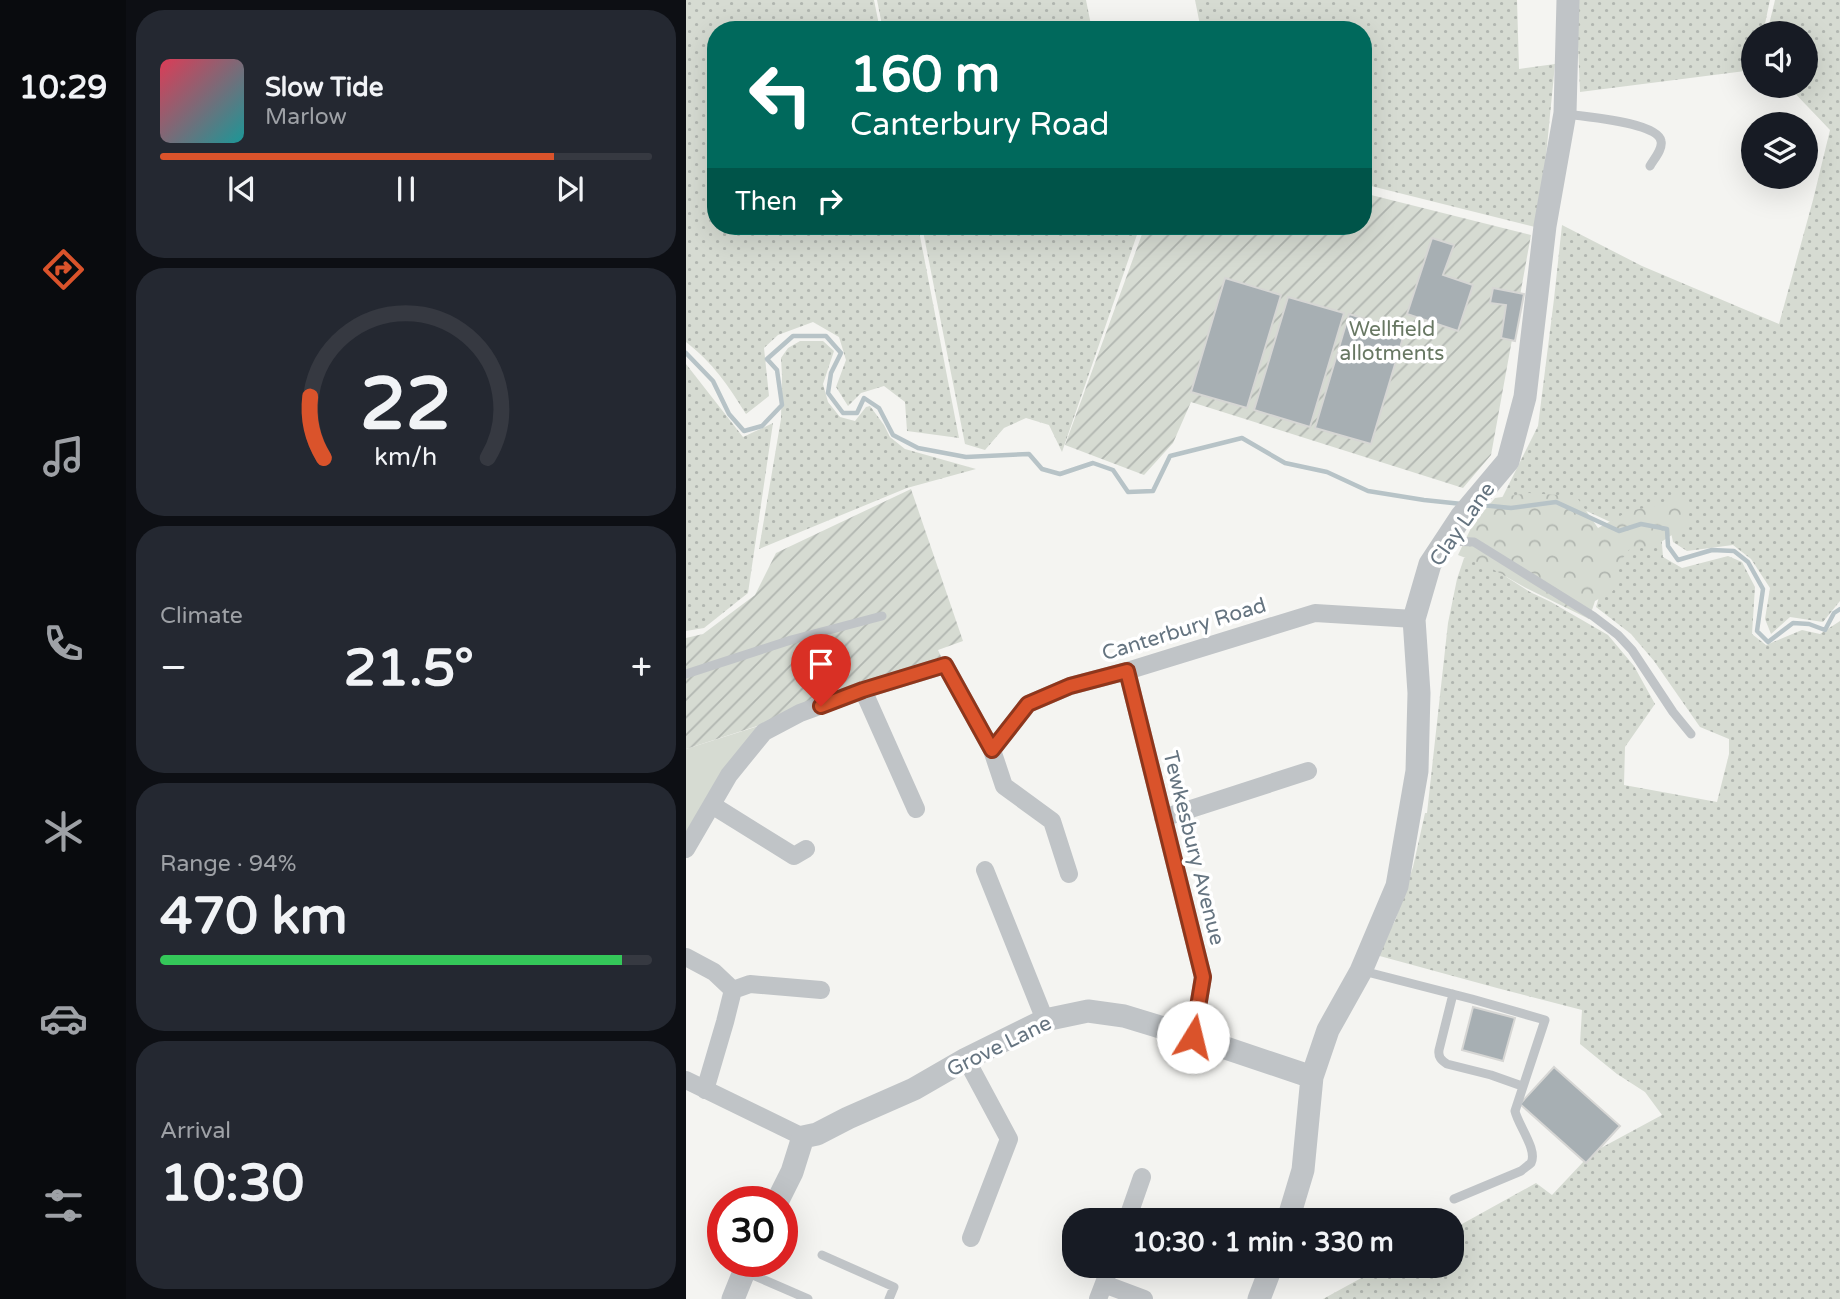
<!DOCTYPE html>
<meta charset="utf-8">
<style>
:root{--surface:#171b24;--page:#242831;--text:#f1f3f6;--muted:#9ea1a6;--line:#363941;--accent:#da532b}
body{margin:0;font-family:"Varela Round",sans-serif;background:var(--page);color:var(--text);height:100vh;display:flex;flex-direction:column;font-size:26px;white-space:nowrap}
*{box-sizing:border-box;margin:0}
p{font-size:23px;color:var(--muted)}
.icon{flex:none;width:38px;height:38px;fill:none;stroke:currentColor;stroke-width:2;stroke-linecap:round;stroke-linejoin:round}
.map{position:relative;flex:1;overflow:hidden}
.details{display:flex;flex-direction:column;gap:10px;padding:10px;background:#0d0f14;width:560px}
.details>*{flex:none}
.hud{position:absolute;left:21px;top:21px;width:665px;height:214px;border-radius:28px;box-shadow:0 7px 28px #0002;background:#00695c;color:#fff;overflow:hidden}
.controls{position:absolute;left:1055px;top:21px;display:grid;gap:14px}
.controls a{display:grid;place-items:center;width:77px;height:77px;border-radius:50%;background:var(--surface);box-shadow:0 7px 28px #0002;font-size:35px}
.speed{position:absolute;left:21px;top:1186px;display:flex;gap:14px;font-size:35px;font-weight:700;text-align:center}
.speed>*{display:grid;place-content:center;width:91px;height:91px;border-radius:50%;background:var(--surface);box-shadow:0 7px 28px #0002;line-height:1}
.speed .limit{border:10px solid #d22;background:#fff;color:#111}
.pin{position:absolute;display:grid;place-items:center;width:60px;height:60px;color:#fff;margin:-72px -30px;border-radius:50% 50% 50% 0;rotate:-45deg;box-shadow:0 0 7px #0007}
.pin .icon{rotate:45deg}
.me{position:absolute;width:77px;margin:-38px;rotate:9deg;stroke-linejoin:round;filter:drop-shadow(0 0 5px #0008)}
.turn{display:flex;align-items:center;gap:24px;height:147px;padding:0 28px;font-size:32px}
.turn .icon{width:91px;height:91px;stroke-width:2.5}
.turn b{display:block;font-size:49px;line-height:60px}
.then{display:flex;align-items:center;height:66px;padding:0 28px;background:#0003;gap:14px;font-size:26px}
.big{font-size:52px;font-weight:800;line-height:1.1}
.details .tile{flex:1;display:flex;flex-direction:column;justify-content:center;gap:10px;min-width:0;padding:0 24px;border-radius:28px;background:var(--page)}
.details .dial{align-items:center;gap:0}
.dial svg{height:182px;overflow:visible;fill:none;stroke:var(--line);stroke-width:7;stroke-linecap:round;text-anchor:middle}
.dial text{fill:var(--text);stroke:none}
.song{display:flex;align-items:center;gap:21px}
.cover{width:84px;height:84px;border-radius:10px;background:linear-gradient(135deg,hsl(350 70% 55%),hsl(180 70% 35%))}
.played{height:7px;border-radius:4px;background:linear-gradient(90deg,var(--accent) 80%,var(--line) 80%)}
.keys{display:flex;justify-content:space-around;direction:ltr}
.heat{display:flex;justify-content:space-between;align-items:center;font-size:38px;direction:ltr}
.charge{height:10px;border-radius:5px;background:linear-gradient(90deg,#34c759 94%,var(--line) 0)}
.trip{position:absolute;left:376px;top:1208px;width:402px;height:70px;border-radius:28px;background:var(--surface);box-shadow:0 7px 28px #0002;font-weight:800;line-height:70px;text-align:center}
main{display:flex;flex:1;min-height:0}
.menu{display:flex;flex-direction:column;width:126px;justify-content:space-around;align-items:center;background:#090b0e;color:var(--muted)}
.menu .icon{width:49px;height:49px}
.menu .on{color:var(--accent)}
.menu b{font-size:32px;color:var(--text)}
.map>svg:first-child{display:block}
</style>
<main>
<nav class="menu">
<b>10:29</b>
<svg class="icon on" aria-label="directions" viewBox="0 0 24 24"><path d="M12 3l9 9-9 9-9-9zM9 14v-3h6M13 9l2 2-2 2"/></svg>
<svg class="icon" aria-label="music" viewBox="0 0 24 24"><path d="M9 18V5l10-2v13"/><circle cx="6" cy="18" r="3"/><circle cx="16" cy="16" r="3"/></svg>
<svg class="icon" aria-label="phone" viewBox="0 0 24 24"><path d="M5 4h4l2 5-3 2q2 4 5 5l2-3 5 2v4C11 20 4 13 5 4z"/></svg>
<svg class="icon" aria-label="climate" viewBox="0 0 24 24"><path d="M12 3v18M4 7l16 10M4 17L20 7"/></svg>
<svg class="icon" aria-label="car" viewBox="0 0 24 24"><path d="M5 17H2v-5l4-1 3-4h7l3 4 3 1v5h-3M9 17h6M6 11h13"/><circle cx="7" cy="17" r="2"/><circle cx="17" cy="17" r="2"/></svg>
<svg class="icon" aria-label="filters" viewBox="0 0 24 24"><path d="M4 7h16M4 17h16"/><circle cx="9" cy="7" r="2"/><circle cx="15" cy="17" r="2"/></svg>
</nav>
<section class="details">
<div class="tile">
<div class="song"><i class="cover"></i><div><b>Slow Tide</b><p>Marlow</p></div></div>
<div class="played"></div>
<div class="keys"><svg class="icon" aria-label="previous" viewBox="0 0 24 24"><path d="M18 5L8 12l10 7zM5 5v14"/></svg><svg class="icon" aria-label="pause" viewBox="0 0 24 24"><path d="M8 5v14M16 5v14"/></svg><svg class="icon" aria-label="next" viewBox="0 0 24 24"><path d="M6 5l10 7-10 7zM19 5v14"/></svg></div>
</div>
<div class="tile dial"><svg viewBox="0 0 100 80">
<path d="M14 69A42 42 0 1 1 86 69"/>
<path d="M14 69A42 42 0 0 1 8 42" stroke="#da532b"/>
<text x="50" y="56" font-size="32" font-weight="700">22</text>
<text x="50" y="72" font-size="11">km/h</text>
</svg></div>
<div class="tile"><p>Climate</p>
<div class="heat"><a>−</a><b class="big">21.5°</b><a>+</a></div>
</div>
<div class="tile"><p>Range · 94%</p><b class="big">470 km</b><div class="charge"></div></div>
<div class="tile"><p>Arrival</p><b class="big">10:30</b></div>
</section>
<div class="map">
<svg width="1154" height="1299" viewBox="0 0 1154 1299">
<defs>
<pattern id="grass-dots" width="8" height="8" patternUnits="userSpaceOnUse" patternTransform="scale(1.75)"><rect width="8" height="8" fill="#d6dbd2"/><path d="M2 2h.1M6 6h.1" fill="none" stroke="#b1b6b0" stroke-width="1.8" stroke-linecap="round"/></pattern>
<pattern id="forest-crowns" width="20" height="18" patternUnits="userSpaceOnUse" patternTransform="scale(1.75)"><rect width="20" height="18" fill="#d6dbd2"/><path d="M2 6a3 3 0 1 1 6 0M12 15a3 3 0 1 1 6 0" fill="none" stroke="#b1b6b0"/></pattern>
<pattern id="garden-furrows" width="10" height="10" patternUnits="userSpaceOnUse" patternTransform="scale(1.75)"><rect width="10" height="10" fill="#d6dbd2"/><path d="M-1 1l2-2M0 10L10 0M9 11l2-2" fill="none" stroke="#b1b6b0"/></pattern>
</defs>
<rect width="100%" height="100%" fill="#f4f4f1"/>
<path fill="url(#grass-dots)" d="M0,0H188L194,30H30V226H232L273,438L221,431L219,402L198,386L175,393L162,406L150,387L160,360L153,337L127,322L92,335L78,348L83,396L60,414C42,385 27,363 0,342Z
M191,0H400L406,30H197Z
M509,0H831L833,69L869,64L853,228L677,184V30H515Z
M890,0H1084L1077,33H1068L1067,70L894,92Z
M1089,0H1154V601L1137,622L1104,617L1085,634L1079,619L1084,588L1065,559L1047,545L1001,551L987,542L983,523L933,526L868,496L814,502L852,426L868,299L876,225L956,266L1093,324L1127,200L1144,130L1102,86H1120V33H1081Z
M236,226H454L376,452L363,425L340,418L318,428L299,450L279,444Z
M114,341H137L148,351L137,384L142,402L154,417L169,421L180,407L184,406L198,425L204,437L219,449L290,469L221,488L73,549L95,419L96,376L95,358L102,348Z
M0,364L57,437L87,423L62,593L18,628L0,631Z
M975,531L977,557L996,568L1042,556L1056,562L1069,587L1066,634L1080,645L1116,630L1134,634L1154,621V1299H637L699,1265H766L767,1229L850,1183L866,1195L898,1161L901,1163L913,1149L976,1115L959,1092L931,1074L894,1044L896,1010L811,988L690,955L709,921L727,867L739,813H741L762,623L771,579L778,558L789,557L844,592L865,602L922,635L948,666L969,704L939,747L938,785L1031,802L1043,754V739L1014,727L968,661L945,634L910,607L925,557Z"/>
<path fill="url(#forest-crowns)" d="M843,493L871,495L892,499L912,528L943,511L974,505L987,494L1003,503L1001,525L966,548L945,547L934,562L927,591L909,601L903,619L840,588L803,567L772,555L787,524L809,498Z"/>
<path fill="#d6dbd2" d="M114,713L78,733L0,847V749Z"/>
<path fill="url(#garden-furrows)" d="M677,193L845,235L805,455L777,488L505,402L487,443L458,475L379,445L459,226H677Z
M225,489L277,641L252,650L259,665L0,749V638L17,634L69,595L90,553Z"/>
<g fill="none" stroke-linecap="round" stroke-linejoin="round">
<path stroke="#b7c3c7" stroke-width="4.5" d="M0,353L27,381L43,414L58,431L76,426L96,405L91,370L81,359L107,336H140L155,353L145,373L142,393L157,413H171L178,398L193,408L207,435L232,448L280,457L343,454L356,469L374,474L407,463L427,470L442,492L467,491L484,456L556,438L599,463L641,472L682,491L738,500L776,504
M795,505L825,508L870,502L933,531L955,524L981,529L982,546L992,560L1026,550L1048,551L1062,562L1077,589L1071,631L1082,642L1107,623L1123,624L1139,630L1148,613L1154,609"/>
</g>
<path fill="#a7afb3" stroke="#d6d6d4" stroke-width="2" d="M746,238L768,245L757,275L787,285L772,331L721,314Z
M539,278L595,295L561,408L505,392Z
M807,288L838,294L829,341L815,338L820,305L804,303Z
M602,297L658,313L624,427L568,410Z
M663,314L719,331L685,444L629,428Z
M787,1007L829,1018L817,1061L776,1050Z
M868,1067L934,1126L900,1163L834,1104Z"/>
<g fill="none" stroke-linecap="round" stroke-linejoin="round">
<path stroke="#c0c4c7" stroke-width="9" d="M881,114C899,117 971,122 975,141C977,149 968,159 964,166
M763,541L788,542L907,616L932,635L946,650L987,712L1005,734
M0,674L105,640L196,616
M677,971L786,999L859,1020L829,1111C832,1125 852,1150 845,1163C844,1164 836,1170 835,1171L768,1199
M767,994L753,1050C752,1057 755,1060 761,1064L805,1075L836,1086
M136,1255L208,1287L203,1299
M60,1272L122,1299"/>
<path stroke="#c0c4c7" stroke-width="18" d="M441,671L517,977L507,1037
M177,690L230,809
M306,750L342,704L384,686L441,671L629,613L728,619
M26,805L108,856L120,849
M477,818L622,771
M0,849L43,775L78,732L114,713L177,690L259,665L306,750L318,786L366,821L383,874
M299,870L359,1020
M0,957L28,972L47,990L39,1022L19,1090
M47,990L64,984L135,990
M280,1059L323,1139L285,1238
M0,1080L117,1137
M441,1220L456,1177
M418,1284L458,1299
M412,1299L425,1265"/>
<path stroke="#c0c4c7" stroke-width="23" d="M91,1202L106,1172L117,1137L131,1134L162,1118L228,1089L280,1059L359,1020L402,1011L438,1016L507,1037L626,1077
M602,1220L617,1170L626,1077L642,1030L675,971L711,886L731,771L733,693L728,619L744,564L775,517L822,461L839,397L859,226L879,113L882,0
M47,1299L62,1262
M573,1299L586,1265"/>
</g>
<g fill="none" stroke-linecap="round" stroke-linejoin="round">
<g stroke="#8e361c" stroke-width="18">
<path id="route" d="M135,706L177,690L259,665L306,750L342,704L384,686L441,671L517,977L507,1037"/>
</g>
<use href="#route" stroke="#da532b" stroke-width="12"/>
</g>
<g text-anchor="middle" stroke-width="7" stroke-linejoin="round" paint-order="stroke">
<g font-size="21" fill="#687863" stroke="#fff">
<text x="706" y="336">Wellfield<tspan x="706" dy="24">allotments</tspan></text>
</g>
<g font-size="21" fill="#657480" stroke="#fff">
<text transform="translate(776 524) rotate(-55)" y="7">Clay Lane</text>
<text transform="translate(498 629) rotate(-17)" y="7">Canterbury Road</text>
<text transform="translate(508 848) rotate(76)" y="7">Tewkesbury Avenue</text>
<text transform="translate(313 1046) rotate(-26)" y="7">Grove Lane</text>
</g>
</g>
</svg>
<div class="controls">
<a><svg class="icon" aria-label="sound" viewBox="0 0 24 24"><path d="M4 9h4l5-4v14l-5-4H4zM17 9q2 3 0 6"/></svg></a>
<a><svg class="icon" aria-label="layers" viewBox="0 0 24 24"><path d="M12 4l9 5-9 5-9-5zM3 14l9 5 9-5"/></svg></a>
</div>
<div class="speed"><div class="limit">30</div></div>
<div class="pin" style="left:135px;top:706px;background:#d93025"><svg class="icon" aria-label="arrive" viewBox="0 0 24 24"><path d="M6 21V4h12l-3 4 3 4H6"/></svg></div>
<svg class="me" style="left:507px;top:1037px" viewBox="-20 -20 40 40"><circle r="19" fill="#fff"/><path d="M0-13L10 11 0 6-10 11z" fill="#da532b"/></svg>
<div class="trip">10:30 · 1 min · 330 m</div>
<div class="hud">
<div class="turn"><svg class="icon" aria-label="left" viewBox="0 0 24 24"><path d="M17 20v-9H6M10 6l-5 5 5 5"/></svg><div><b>160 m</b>Canterbury Road</div></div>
<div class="then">Then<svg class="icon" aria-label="right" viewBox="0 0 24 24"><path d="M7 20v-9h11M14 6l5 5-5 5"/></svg></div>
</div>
</div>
</main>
